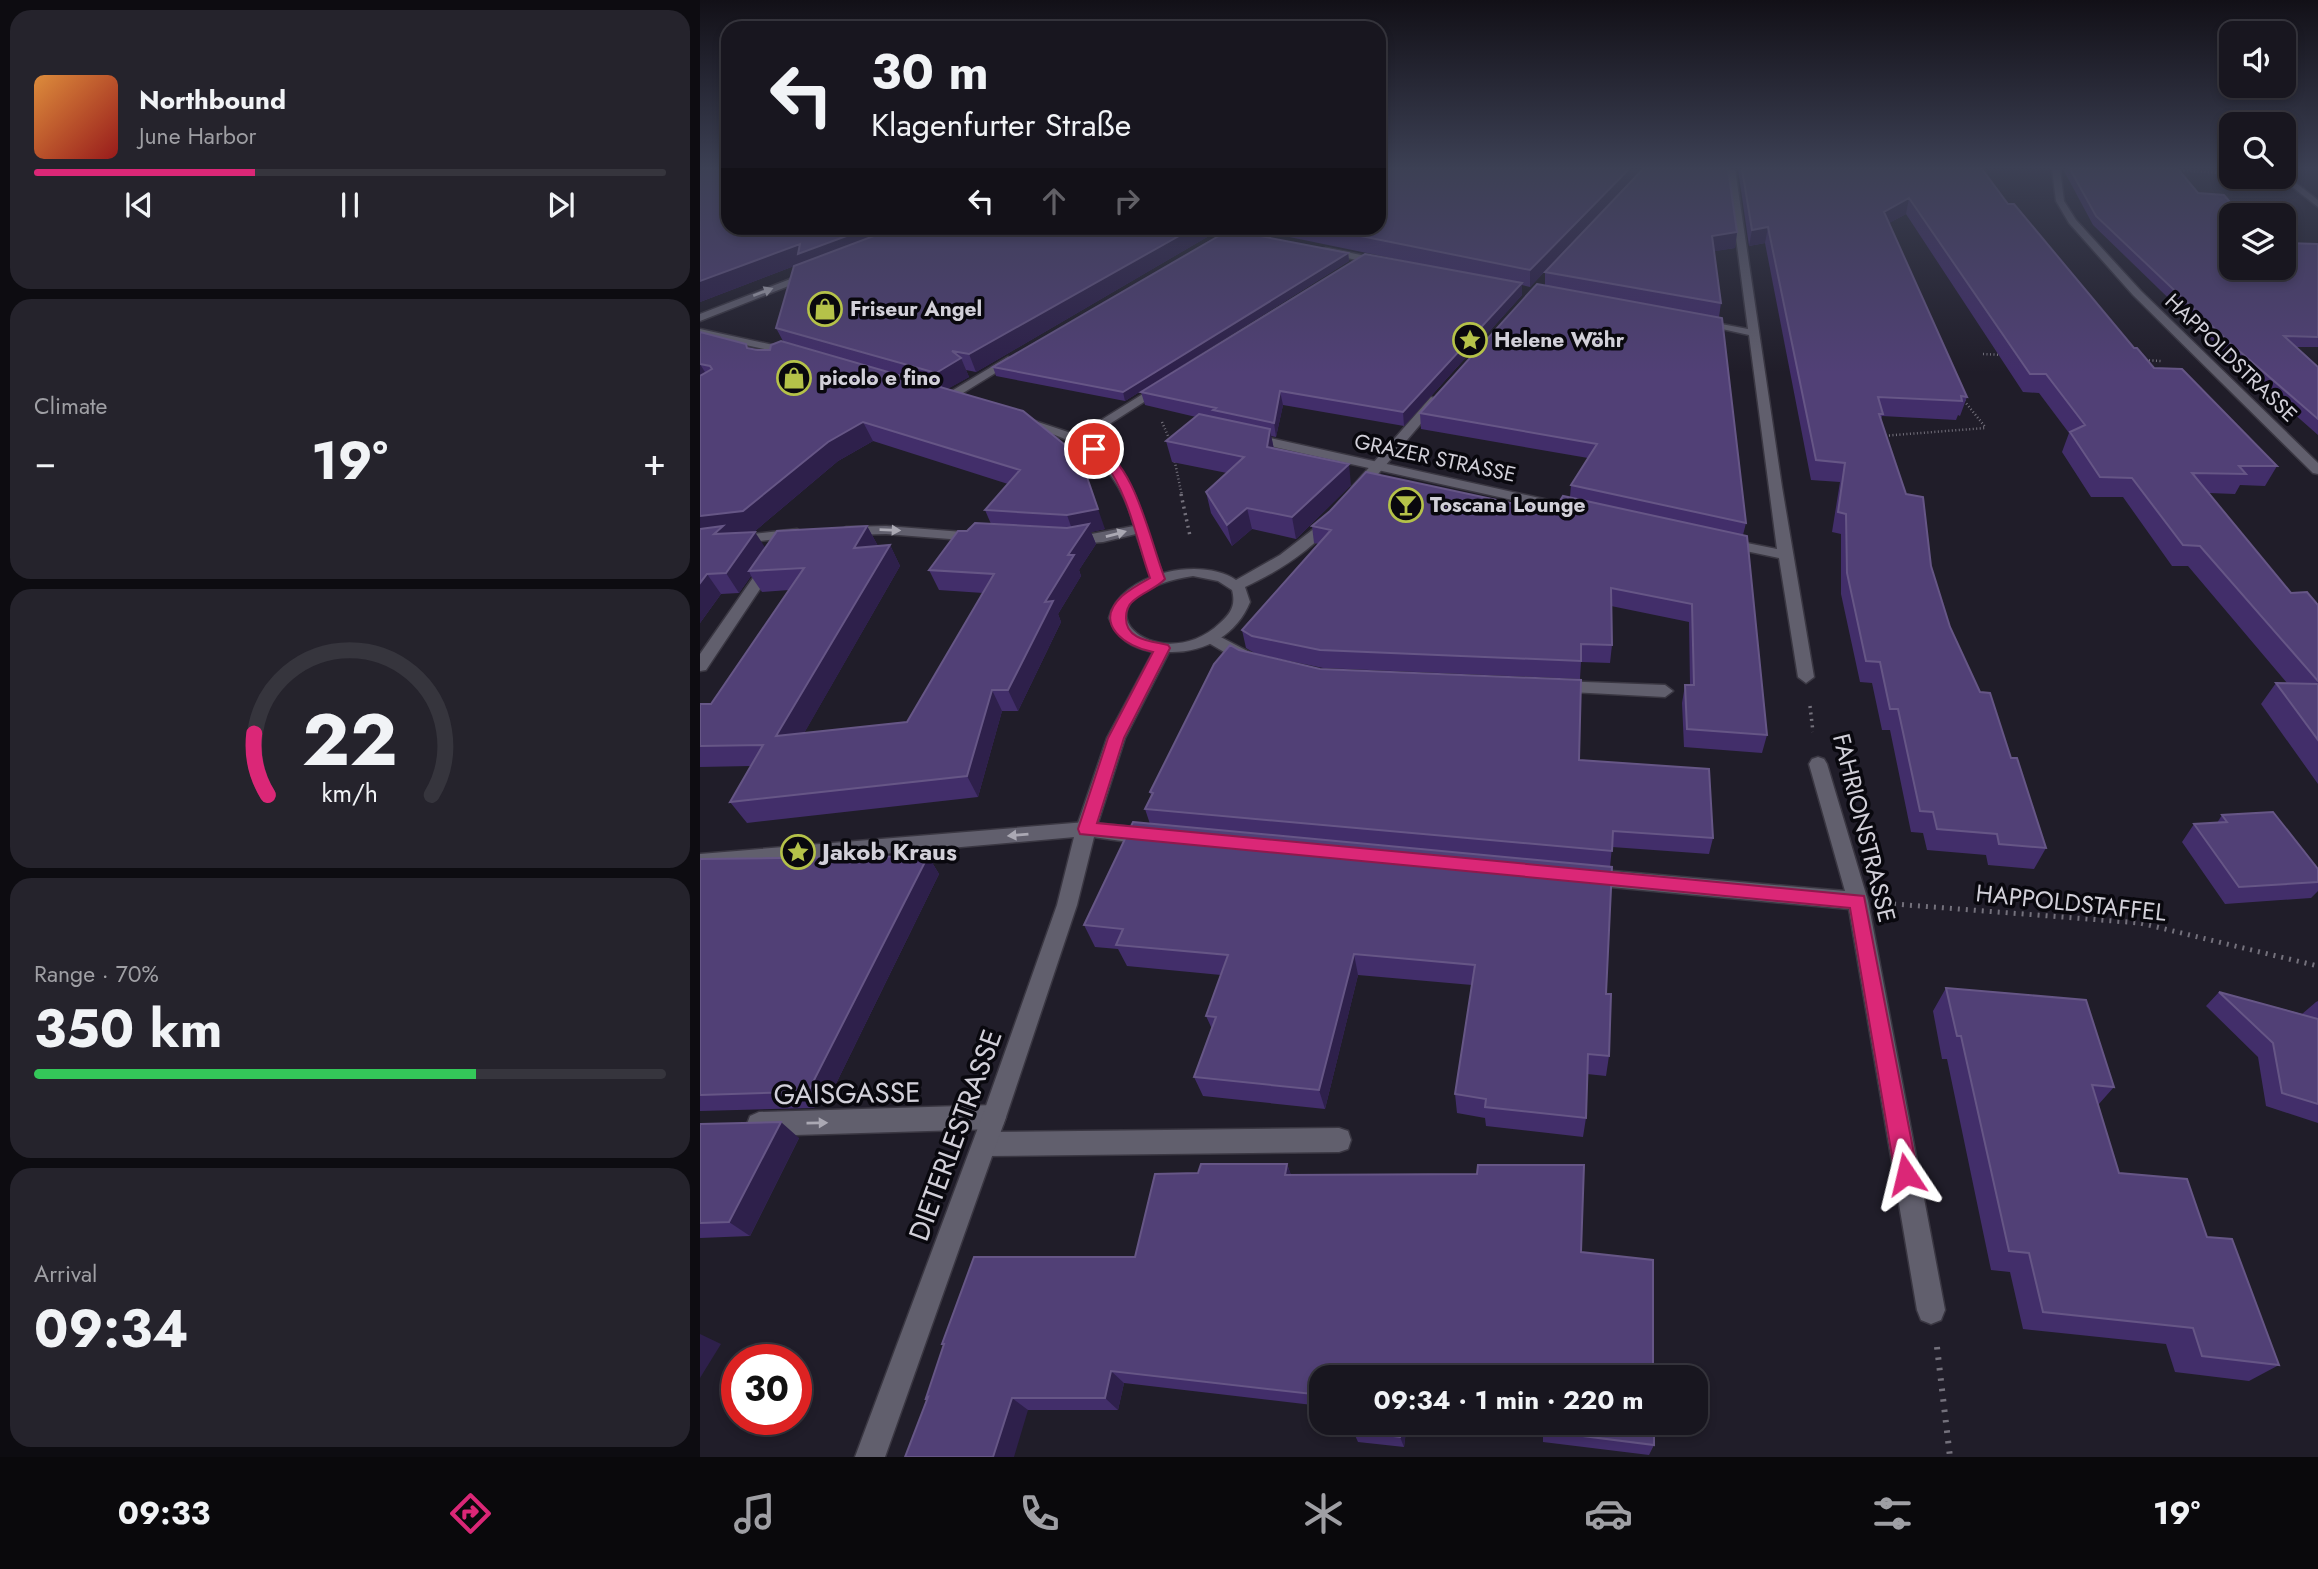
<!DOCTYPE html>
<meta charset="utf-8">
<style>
:root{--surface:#18161f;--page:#25232c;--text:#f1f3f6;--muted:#9f9fa4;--line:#36353d;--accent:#db2777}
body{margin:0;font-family:Jost,sans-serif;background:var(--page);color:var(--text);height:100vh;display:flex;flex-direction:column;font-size:26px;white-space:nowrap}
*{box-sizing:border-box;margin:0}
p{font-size:23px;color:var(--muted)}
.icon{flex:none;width:38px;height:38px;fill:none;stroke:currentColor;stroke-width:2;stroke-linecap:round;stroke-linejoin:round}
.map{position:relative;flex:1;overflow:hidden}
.drawer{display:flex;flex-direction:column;gap:10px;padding:10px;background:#0d0c11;width:700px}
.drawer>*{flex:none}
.top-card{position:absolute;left:21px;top:21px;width:665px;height:214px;border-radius:21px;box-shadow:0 4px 10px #0003,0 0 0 2px var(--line);background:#18161f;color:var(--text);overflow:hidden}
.buttons{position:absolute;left:1519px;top:21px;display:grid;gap:14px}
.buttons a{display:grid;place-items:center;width:77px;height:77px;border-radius:14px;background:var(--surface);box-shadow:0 4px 10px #0003,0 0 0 2px var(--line);font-size:35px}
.speed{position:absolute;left:21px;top:1344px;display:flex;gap:14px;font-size:35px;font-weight:700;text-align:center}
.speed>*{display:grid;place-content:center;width:91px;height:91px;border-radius:50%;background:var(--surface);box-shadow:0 4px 10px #0003,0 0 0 2px var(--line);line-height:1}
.speed .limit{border:10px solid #d22;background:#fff;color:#111}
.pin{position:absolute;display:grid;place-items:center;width:60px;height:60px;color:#fff;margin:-30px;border:4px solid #fff;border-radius:50%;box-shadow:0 2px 7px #0007}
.me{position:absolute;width:77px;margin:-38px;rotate:350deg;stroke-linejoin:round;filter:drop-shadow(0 0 5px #0008)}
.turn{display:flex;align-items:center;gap:24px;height:147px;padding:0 35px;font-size:32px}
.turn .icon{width:91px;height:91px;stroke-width:2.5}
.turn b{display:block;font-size:49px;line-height:60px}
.lanes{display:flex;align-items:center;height:66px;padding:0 35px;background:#0003;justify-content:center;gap:35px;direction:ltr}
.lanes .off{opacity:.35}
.big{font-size:52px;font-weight:700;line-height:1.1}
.drawer .widget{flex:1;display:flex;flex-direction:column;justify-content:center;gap:10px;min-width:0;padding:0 24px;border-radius:21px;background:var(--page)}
.drawer .dial{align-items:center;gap:0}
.dial svg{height:182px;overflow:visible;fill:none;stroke:var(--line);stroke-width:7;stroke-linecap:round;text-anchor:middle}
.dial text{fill:var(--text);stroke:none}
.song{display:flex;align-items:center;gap:21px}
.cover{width:84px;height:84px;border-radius:10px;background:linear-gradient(135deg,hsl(30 70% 55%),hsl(0 70% 35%))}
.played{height:7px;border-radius:4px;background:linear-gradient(90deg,var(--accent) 35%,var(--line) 35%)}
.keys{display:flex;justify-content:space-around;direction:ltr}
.heat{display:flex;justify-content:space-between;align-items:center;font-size:38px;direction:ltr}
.charge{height:10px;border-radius:5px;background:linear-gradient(90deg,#34c759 70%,var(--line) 0)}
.trip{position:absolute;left:609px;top:1365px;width:399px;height:70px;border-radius:21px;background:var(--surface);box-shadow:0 4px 10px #0003,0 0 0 2px var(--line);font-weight:700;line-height:70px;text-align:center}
.dock{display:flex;height:112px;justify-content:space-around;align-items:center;background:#0a090c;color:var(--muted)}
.dock .icon{width:49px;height:49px}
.dock .current{color:var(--accent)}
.dock b{font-size:32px;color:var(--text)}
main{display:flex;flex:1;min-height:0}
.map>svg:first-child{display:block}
</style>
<main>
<section class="drawer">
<div class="widget">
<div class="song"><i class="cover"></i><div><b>Northbound</b><p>June Harbor</p></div></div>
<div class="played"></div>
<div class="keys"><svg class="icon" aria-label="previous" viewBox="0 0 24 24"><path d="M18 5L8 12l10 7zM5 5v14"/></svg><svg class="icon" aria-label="pause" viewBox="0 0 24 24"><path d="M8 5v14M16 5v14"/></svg><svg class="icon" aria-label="next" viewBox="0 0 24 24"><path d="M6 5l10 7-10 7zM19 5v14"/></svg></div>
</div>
<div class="widget"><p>Climate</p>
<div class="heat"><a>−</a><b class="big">19°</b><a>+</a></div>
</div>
<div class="widget dial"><svg viewBox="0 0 100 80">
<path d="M14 69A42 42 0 1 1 86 69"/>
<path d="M14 69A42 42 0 0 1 8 42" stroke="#db2777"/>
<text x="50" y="56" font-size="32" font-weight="700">22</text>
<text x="50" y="72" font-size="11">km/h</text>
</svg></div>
<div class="widget"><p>Range · 70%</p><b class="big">350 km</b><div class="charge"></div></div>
<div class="widget"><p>Arrival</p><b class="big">09:34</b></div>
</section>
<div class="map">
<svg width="1618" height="1457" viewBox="0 0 1618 1457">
<rect width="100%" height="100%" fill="#201d29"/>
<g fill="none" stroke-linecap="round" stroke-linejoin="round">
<g stroke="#3a3742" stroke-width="3">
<path id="service" d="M294,1105L303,1109L306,1117L303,1125L294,1129L59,1136L50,1132L47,1124L50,1116L59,1112Z
M639,1128L648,1131L651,1140L648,1149L639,1152L285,1156L276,1153L273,1144L276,1135L285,1132Z"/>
</g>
<g stroke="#3a3742" stroke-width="3">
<path id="minor" d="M1027,169H1035L1082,487L1114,677L1106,683L1098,677L1079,558L1022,546L1020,543L1027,539L1077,549L1049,335L995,323L1000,320L1048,329Z
M1352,169H1360L1364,201L1376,220L1441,291L1618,463V474L1613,473L1433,295L1369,223L1356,201Z
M1584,174L1618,200V207L1581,178Z
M507,228H522L555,236L550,239Z
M626,248L681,259L686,262L681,265L623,253V249Z
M0,329L92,349L98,352L92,355L0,335Z
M308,357L318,359L250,401L240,398Z
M459,384L469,386L386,439C441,468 442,529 465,579L458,584L453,582L436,534L403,542L365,545V539L434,526C422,481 398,451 355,435C342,430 324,428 314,420L320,416L377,435Z
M552,434L880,507L887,511L880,515L548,441V435Z
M186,526L276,533L283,537L276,541L186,534L146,535L139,531L146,527Z
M97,529L104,533L102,536L0,548V540Z
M69,561L76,565L6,670L0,671V654L64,562Z
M513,633L555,655L557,659L555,663H543L507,642L505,638Z
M858,681L965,685L973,691L965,697L852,691L850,687L852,683Z
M1118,757L1124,759L1127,764L1168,901L1245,1310L1241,1320L1231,1324L1221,1320L1217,1310L1149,909L889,885L882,883L879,877L882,871L889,869L1145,891L1109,764L1112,759Z
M386,822L450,829L457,832L460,837L457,842L450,845L386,836L0,870V854Z"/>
</g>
<g stroke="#3a3742" stroke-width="3">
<path id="tertiary" d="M111,271L114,272V276L0,321V314Z
M731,397L741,400L662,493H652V487Z
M629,517L636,521C613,549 578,572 545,587L550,602C537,635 504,653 469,652L425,738L396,829L377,905L306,1117L185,1457H155L282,1117L357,905L376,829L407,738L453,652C430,647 418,639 409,618C420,573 501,556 536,580L580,555ZM493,576L518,581L532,590C536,605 531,613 520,623C458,682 359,598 493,576Z"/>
</g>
<path stroke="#74717c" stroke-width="2.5" stroke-dasharray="1 2.5" stroke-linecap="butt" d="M1466,169L1531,174
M1283,354L1303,355
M1442,360L1461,361
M1262,398L1286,428
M462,422L471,443
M1182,436L1285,428
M474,458L482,496"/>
<path stroke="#74717c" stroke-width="3.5" stroke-dasharray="2 4.5" stroke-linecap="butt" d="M481,494L490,536
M1110,706L1113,732"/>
<path stroke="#74717c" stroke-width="5" stroke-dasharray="2 6" stroke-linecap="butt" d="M1194,904L1440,923L1618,966"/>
<path stroke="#74717c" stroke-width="6" stroke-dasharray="2.5 8" stroke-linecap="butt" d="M1237,1347L1250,1457"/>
<use href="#service" fill="#615f6d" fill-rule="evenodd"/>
<use href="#minor" fill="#615f6d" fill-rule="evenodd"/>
<use href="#tertiary" fill="#615f6d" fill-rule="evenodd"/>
</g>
<path fill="#422e6a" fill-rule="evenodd" d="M942,169L830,287L822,285V295L704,426L583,405L576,437L571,436L574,449L651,485L596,539L552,529L532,546L511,513L506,492L527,473L472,462L466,441L496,417L445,405L441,392L720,264L546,228H679Z
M1038,169H1282L1308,204L1434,348L1454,368L1577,466L1565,486L1540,485L1535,494L1509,493L1591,593L1618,605V784L1561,704L1576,683H1587L1488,566H1472L1423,497H1391L1362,452L1369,433L1339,393L1323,392L1206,214L1189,223L1267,397L1260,416L1258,415L1256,420L1182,416L1181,420L1250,627L1311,758L1346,848L1334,869L1288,865L1286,855L1227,850L1223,833L1211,832L1190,730H1182L1172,683L1160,682L1141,594V534L1132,532L1140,482L1111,480L1065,243L1049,246Z
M1363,169H1478L1531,268L1618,244V347H1595L1618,367V435L1525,353L1393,225Z
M28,228H513L514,233L276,372L266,370L269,377L247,389L405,529L391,532L396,544L379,570L381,576L358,614L361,622L318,711H302L278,797L47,823L30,802L51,766L0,767V704H11L89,590L62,592L51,576L39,593L21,594L0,623V332L46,344L48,349L57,350H70L83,341L76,328L102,263L0,302ZM173,441L308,484L285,510L291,524L267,531L229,570L239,590L283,593L207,722L104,733L200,566L190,545L178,546L167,526L65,548L37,533L55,531L138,461Z
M1037,232L1035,248L1014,251L1021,303L1019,317L1046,523L1043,535L1067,735L1062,753L984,747L982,703L985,685H990L989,622L911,606L912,645L910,663L881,662L880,679L623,668L556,654L546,648L542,630L619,544L614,543L612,526L853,512L870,497L871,485L888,458L721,429L720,413L845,285V272Z
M648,253L649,261L425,401L296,376L293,367Z
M539,650L879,760L1013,838L1009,854L912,847L910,867L906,994L909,1056L906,1076L887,1074L886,1118L883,1137L786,1126L785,1118L757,1113L755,1094L772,985L658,975L625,1109L503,1096L494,1077L512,1029L506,1016L521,975L427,966L418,949L395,947L384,925L450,824L445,809L451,795L450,792Z
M1522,815L1618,869V891L1611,898L1525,904L1482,842L1494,824L1517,823Z
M228,856L239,874L126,1104H116L114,1108L0,1111V859Z
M1246,988L1414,1087L1398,1105L1419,1173L1507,1237L1579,1365L1549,1381L1475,1372L1466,1344L1323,1329L1310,1272L1291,1270L1247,1059H1242L1233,1011Z
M1519,992L1602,1014L1616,1002L1618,1001V1123L1566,1106L1558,1057L1506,1006Z
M0,1124L99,1138L50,1236L0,1238Z
M587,1164L591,1175L777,1174L884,1165L621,1377V1406L424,1383L418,1410H328L228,1399L226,1398L244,1345L242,1344L435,1257L498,1173Z
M707,1423L704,1447L658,1442L653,1431Z
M749,1423H954V1445L949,1455L843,1442V1437Z"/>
<path fill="#2e204b" d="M929,169H942L830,287V270Z
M1209,198L1206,214L1180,228L1184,212Z
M1068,227L1065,243L1049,246L1052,230Z
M168,228H216L102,263L0,302V281L100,244Z
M493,228H513L514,233L276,372L269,354Z
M1037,232L1035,248L1010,252L1012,236Z
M648,253L649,261L425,401L423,392Z
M822,283V295L704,426L703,412Z
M261,358L269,377L244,391L236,373Z
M0,364L11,382L0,387Z
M580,391L583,405L576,437L574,423Z
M163,422L173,441L138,461L55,531L0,538V516L128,442Z
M570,429L574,450L567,447Z
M649,464L651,485L596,539L592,517Z
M547,508L552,529L532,546L527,525Z
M398,509L405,529L391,532L396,544L379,570L381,576L358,614L361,622L318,711L308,690L345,602L368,555L374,535L367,515Z
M167,526L178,546L154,548Z
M55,532L68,552L49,571L51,576L39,593L26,573Z
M190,545L200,566L91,756L76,736Z
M7,574L21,594L0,623V583Z
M292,690L302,711L278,797L267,776Z
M228,856L239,874L126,1104L110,1088Z
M654,954L658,975L625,1109L619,1090Z
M99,1088L116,1104L114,1108L97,1092Z
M81,1122L99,1138L50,1236L29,1222Z
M587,1164L593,1181L585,1175Z
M0,1334L21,1344L0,1378Z
M411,1371L424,1383L418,1410L405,1398Z
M312,1398L328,1410L314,1457H293Z
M702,1423H707L704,1447L700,1437Z"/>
<path fill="#514076" stroke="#665686" stroke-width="2" d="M0,169H28V228H168L98,254L100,244L0,281Z
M679,169H929L830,270L621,228H679Z
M943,169H1028L1037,232L1012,236L1021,303L845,272Z
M1042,169H1282L1308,204H1314L1434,348H1437L1454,368L1482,369L1577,466H1539L1546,474L1492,473L1591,593L1607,592L1618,605V681L1500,546L1483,545L1432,478L1400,477L1370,432L1385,425L1346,374H1330L1209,198L1184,212L1267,397L1261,396L1262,401L1178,397L1183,414H1179L1206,494L1223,497L1231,566L1250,627L1280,692L1290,693L1311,758H1317L1346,848L1299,844L1297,834L1237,829L1233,812L1220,811L1198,709H1190L1180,662L1166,661L1147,573L1146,514L1138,512L1145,463L1116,460L1068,227L1052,230Z
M1370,169H1478L1498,193L1524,195L1541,215H1531V268H1584V243L1618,244V337L1584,336L1618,367V419L1530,343L1396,216Z
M195,228H493L269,354L252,351L261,358L236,373L76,328L94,266Z
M529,230L648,253L423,392L293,367Z
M665,254L822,283L703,412L580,391L574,423L513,410L516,408L441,392Z
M837,284L1022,318L1046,523L871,485L897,444L720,413Z
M0,332L46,344L47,348L57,350H70L71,345L81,341L323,411L380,457L398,509L367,515L285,510L320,470L163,422L128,442L43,511L0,516V376L12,369L10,366L0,364Z
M499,414L570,429L567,447L649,464L592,517L547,508L527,525L506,492L544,457L466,441Z
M666,472L853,512L863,496L1047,536L1067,735L987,729L985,685H994L992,604L911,588L912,645L881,644V661L620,650L552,636L542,630L631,530L612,526L630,511Z
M275,523L367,528L389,524L368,555H374L345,602L353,601L308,690H292L267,776L30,802L63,745L0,746V704H11L104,568L49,571L77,531L167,526L154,548L190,545L76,736L207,722L294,574L229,570L258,531H267Z
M23,526L14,534L55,532L26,573L7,574L0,583V529Z
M530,645L539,650L620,669L881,680L879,760L1009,769L1013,838L913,831L912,851L445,809L453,793L450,792L514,664Z
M1576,683L1618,684V740Z
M1573,812L1618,869V882L1539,887L1494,824L1527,822L1522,815Z
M433,822L912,867L906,994H911L909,1056L888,1054L886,1118L785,1107L786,1099L755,1094L775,965L654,954L619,1090L494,1077L516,1017L506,1016L528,955L416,945L423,929L384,925Z
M228,856L110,1088H99L97,1092L0,1095V859Z
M1246,988L1386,1000L1414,1087L1392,1085L1419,1173L1487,1179L1507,1237L1532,1239L1579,1365L1502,1356L1493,1328L1343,1312L1329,1253L1309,1251L1261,1036H1257Z
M1519,992L1618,1019V1104L1582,1093L1573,1043Z
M81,1122L29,1222L0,1223V1124Z
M501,1164H587L585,1175L777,1174L778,1165H884L881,1252L953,1260V1377H621V1395L411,1371L405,1398H312L293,1457H205L228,1397L226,1398L244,1344H242L274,1257H435L455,1174L498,1173Z
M654,1423H702L700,1437L653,1431Z
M825,1423H954V1445L844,1431V1426Z"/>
<defs><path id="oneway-solid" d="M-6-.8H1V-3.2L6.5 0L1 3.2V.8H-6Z" transform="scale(1.75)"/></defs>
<g fill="#aaa8b3">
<use href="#oneway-solid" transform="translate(63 292) rotate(-21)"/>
<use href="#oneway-solid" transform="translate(190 530) rotate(2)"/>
<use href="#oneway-solid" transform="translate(416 534) rotate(-15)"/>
<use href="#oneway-solid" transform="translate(318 835) rotate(175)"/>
<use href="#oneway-solid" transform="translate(117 1123) rotate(-1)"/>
</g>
<linearGradient id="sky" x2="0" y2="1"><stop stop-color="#121017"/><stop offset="0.45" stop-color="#3c4054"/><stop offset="1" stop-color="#3c4054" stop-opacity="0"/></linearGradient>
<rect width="1618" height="373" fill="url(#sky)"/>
<path fill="#db2777" stroke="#8e194d" stroke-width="2" d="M394,445C435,459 450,542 465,579C456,589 442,592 432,602C428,605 426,612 426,617C425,640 451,641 468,645L470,648L424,738L397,823L1164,896L1218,1174L1214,1182L1206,1185L1198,1182L1195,1174L1150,908L380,834L378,829L408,738L453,652C426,647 392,624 422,596C430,589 441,583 450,578C436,539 430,497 405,463C400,457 393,454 388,449Z"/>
<defs>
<g id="shop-ring" transform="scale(1.75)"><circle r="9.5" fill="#09080e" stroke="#b5c249" stroke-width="1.5"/><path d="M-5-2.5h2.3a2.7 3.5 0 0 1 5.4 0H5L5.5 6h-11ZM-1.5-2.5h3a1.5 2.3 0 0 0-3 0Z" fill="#b5c249"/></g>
<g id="sight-ring" transform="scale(1.75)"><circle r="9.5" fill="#09080e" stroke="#b5c249" stroke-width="1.5"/><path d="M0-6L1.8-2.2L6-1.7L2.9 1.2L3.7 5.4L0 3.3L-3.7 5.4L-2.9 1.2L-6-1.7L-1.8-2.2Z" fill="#b5c249"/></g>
<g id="bar-ring" transform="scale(1.75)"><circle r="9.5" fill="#09080e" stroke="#b5c249" stroke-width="1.5"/><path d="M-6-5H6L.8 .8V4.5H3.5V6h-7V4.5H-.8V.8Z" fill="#b5c249"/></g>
</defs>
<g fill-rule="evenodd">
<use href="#shop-ring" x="125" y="309"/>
<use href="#sight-ring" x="770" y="340"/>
<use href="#shop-ring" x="94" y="378"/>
<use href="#bar-ring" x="706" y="505"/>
<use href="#sight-ring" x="98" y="852"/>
</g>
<g text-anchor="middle" stroke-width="7" stroke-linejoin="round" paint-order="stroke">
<g font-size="21" font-weight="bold" fill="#d2d0d9" stroke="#09080e" text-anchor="start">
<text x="150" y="316">Friseur Angel</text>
<text x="794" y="347">Helene Wöhr</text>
<text x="119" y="385">picolo e fino</text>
<text x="730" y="512">Toscana Lounge</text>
</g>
<g font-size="21" fill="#d2d0d9" stroke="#09080e">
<text transform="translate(1531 358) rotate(44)" y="7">HAPPOLDSTRASSE</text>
<text transform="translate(735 458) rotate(12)" y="7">GRAZER STRASSE</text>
</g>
<g font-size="24" fill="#d2d0d9" stroke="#09080e">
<text transform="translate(1164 828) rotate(76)" y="8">FAHRIONSTRASSE</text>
<text transform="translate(1371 903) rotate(6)" y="8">HAPPOLDSTAFFEL</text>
</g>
<g font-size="24" font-weight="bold" fill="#d2d0d9" stroke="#09080e" text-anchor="start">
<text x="122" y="860">Jakob Kraus</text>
</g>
<g font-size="28" fill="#d2d0d9" stroke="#09080e">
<text transform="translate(147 1093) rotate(-1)" y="10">GAISGASSE</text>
<text transform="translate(255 1135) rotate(-70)" y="10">DIETERLESTRASSE</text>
</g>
</g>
</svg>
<div class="buttons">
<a><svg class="icon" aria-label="sound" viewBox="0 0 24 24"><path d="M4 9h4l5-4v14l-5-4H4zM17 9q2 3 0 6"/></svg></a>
<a><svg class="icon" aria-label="search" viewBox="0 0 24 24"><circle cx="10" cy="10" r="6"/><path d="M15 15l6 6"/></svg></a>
<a><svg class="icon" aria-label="layers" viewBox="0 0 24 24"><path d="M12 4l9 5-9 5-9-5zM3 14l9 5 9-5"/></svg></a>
</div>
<div class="speed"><div class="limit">30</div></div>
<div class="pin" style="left:394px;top:449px;background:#d93025"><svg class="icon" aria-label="arrive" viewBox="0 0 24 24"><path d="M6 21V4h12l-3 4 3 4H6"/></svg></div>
<svg class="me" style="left:1206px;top:1174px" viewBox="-20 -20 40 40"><path d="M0-17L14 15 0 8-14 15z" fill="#db2777" stroke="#fff" stroke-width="4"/></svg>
<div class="trip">09:34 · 1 min · 220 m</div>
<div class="top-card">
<div class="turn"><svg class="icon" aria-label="left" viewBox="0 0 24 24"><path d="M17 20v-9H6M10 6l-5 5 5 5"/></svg><div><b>30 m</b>Klagenfurter Straße</div></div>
<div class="lanes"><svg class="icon" aria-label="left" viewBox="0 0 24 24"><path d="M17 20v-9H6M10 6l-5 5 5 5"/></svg><svg class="icon off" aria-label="ahead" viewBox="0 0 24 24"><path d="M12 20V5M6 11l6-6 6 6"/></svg><svg class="icon off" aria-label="right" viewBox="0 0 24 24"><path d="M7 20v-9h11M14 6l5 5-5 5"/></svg></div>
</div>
</div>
</main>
<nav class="dock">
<b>09:33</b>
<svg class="icon current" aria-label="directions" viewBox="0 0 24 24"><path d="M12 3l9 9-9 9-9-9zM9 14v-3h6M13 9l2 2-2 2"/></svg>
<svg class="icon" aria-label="music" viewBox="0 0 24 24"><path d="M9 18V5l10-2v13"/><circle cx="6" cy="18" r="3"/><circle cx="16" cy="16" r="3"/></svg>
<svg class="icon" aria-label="phone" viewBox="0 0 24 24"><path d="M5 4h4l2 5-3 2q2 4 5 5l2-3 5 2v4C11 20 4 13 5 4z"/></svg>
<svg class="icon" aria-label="climate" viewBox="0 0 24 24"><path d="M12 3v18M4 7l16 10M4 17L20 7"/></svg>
<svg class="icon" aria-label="car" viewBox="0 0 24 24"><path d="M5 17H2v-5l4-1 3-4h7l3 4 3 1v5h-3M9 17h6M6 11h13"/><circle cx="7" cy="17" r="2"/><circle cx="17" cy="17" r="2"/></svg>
<svg class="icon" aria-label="filters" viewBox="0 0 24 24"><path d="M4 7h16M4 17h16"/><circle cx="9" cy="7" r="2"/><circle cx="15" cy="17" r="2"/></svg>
<b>19°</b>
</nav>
